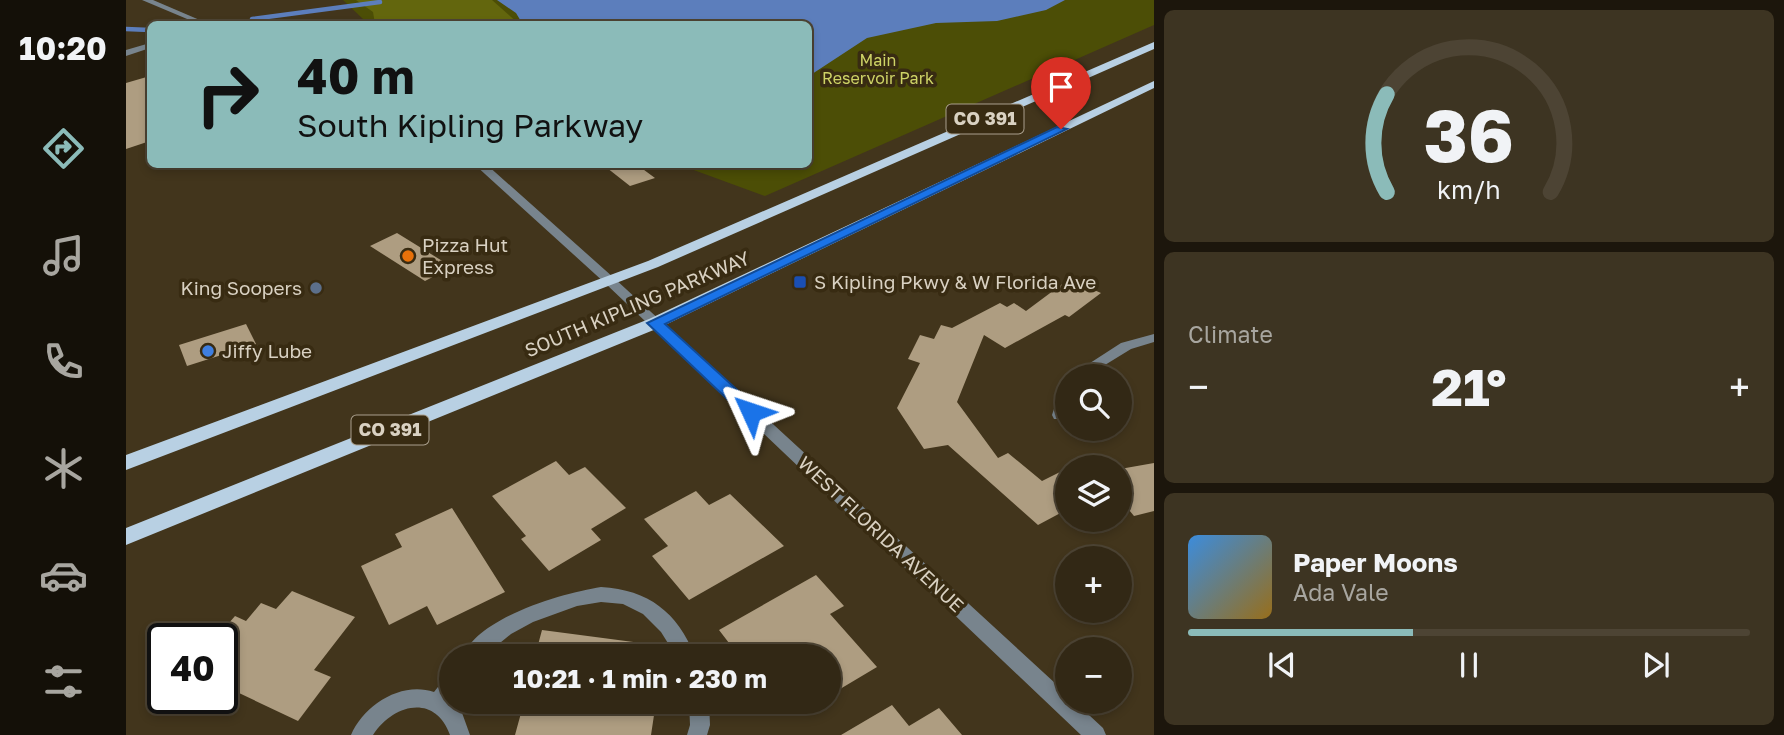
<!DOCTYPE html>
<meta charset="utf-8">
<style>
:root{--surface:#322815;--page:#3d3422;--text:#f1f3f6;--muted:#a8a6a0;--line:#4d4434;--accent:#8bbbb9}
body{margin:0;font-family:"Golos Text",sans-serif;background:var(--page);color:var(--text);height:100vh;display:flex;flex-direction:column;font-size:26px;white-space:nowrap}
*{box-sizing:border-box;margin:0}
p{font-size:23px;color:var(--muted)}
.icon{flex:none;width:38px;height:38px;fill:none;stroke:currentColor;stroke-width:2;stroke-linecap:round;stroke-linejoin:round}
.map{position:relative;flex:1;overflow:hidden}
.sheet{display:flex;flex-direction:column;gap:10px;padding:10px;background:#1c160c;width:630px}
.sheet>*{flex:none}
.top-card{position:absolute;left:21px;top:21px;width:665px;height:147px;border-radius:10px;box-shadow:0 4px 10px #0003,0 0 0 2px var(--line);background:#8bbbb9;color:#111;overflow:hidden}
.fabs{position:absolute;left:929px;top:364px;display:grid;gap:14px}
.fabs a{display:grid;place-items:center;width:77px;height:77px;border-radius:50%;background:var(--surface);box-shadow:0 4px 10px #0003,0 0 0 2px var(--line);font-size:35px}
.speed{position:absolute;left:21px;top:623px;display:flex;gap:14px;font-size:35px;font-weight:700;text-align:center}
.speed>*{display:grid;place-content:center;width:91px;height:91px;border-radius:50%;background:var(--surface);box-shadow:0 4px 10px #0003,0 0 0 2px var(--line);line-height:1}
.speed .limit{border:4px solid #111;border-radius:10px;background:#fff;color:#111}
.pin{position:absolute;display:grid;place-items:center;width:60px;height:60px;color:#fff;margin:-72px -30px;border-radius:50% 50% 50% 0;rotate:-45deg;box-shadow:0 0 7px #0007}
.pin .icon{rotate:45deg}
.me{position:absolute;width:77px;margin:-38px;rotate:312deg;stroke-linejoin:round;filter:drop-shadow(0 0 5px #0008)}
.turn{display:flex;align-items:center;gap:24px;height:147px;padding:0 35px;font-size:32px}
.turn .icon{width:91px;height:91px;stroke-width:2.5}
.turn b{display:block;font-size:49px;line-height:60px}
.big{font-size:52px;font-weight:700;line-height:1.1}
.sheet .card{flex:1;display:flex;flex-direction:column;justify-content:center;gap:10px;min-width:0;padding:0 24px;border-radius:10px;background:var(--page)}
.sheet .dial{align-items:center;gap:0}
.dial svg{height:182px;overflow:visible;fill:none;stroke:var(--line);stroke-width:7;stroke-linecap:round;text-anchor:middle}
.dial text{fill:var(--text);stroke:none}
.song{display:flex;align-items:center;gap:21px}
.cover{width:84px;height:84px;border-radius:10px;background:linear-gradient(135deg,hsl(210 70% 55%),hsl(40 70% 35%))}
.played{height:7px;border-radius:4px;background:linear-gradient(90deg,var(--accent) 40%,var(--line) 40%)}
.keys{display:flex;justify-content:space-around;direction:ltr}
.heat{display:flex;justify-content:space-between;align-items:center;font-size:38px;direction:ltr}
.trip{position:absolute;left:313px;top:644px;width:402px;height:70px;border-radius:35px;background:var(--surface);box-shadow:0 4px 10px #0003,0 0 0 2px var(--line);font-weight:700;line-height:70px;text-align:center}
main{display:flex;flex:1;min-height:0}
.menu{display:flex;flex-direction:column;width:126px;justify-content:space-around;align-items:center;background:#141008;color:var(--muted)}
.menu .icon{width:49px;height:49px}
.menu .on{color:var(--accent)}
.menu b{font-size:32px;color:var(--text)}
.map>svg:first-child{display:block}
</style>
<main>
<nav class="menu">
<b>10:20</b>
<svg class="icon on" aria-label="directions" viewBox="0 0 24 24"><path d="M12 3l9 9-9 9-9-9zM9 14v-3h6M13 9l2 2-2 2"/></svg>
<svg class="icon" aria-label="music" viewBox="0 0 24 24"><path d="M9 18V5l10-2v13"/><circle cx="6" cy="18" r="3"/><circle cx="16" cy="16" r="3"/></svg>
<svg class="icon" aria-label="phone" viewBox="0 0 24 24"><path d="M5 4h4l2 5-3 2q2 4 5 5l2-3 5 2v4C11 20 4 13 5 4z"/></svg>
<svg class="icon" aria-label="climate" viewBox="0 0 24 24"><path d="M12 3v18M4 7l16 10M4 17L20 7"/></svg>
<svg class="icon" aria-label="car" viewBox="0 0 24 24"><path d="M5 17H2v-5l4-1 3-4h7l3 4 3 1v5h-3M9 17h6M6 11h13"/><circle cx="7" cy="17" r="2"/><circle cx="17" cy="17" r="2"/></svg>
<svg class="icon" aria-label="filters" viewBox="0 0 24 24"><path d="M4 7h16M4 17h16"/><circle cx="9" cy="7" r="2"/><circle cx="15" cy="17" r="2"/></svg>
</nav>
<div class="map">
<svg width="1028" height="735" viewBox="0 0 1028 735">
<rect width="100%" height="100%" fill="#42351c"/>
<path fill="#4c4e06" d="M217,0H1028V25L639,196L554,165L682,164V24H236L237,19Z"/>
<path fill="#63660d" d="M230,0H366L393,24H249L247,12Z"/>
<path fill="#5c7ebc" d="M371,0H939L920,10L871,21L810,23L741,38L683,76L682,24H405L396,23L390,13Z"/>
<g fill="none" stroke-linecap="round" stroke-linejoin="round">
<path stroke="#5c7ebc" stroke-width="4.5" d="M126,19L254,2
M0,29L24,30"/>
</g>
<path fill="#ae9d81" d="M24,76V141L0,149V83Z
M476,164H510L529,178L504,186Z
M271,233L326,267L299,281L244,246Z
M943,279L975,293L943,317L939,315L879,348L858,335L831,402L872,458L882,453L916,481L942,468V509L912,525L822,445L798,449L771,408L794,363L782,359L794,335L808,339L815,325L826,328L874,303L881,307L888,303L900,311Z
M120,324L130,344L61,366L53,345Z
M430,461L443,475L459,467L500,508L465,529L475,540L423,571L395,539L400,536L366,496Z
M1028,463V511L1008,516L994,499V469Z
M570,491L583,505L604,494L658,546L563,600L526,556L542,546L518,519Z
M326,508L379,592L311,625L301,606L263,625L235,566L276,547L269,534Z
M690,575L718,606L704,614L751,667L704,695V656H613L593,630Z
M166,591L229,617L188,670L205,677L172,721L96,685V631L109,616L120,621L135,603L150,609Z
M416,630L515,643L514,656H409Z
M398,702H530L525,735H389Z
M766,705L783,726L813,708L836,735H715Z"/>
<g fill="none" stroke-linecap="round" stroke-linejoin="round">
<path fill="#78848d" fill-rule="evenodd" d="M24,43V48L0,56V50Z
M1028,334V342L1005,349L961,376H944L995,343Z
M942,382L940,415L938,419H928L926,415L935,387Z
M475,587C523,590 551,612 569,656H550L535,632L517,614L497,604L475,602L451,606L407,622L385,634L358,656H337C353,617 437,593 475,587Z
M326,675V702L335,710L344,735H324C309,693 267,704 247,735H225C238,705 275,681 308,692L319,678Z
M563,702H583L584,725L581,735H561L564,725Z"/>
<path fill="#78848d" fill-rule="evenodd" d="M16,0H27L83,24H73Z
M348,164H360L488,278L942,695V702H949L977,728L980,735H955L480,284Z"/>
<path fill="#b8d0e3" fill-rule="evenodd" d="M1028,42V49L532,267L0,470V455L522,261Z
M1028,81V88L535,327L0,545V528L523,319Z"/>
</g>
<path fill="#1a73e8" stroke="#114b97" stroke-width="2" d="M931,127L941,129L539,324L631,408L633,412L631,416H619L521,323Z"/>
<circle fill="#e8710a" stroke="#382b12" stroke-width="2.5" cx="282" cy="256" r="7"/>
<rect fill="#1a4fb4" stroke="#382b12" stroke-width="2.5" x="667" y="275" width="14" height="14" rx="3.5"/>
<circle fill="#5c6f8a" stroke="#382b12" stroke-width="2.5" cx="190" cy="288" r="7"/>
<circle fill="#3f7fe0" stroke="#382b12" stroke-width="2.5" cx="82" cy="351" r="7"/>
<g text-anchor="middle" stroke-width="7" stroke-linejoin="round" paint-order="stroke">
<g font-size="16" fill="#ced366" stroke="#382b12">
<text x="752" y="66">Main<tspan x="752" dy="18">Reservoir Park</tspan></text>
</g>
<g fill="#382b12" stroke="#a99f8d" stroke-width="2">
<rect x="820.5" y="104.5" width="77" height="29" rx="5"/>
<rect x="225.5" y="415.5" width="77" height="29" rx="5"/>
</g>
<g font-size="18" font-weight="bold" fill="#d9d1c2">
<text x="859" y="125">CO 391</text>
<text x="264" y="436">CO 391</text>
</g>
<g font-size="19" fill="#d9d1c2" stroke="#382b12" text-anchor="start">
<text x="296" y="252">Pizza Hut<tspan x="296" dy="22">Express</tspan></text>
<text x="688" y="289">S Kipling Pkwy &amp; W Florida Ave</text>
<text x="176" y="295" text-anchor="end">King Soopers</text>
<text x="96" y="358">Jiffy Lube</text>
</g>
<g font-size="19" fill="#d9d1c2" stroke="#382b12">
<text transform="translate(511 304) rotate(-23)" y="7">SOUTH KIPLING PARKWAY</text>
<text transform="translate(755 534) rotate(43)" y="7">WEST FLORIDA AVENUE</text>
</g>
</g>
</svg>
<div class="fabs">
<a><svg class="icon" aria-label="search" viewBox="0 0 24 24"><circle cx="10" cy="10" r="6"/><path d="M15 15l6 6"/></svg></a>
<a><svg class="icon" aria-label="layers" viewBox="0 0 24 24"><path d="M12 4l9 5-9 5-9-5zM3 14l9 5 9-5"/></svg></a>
<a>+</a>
<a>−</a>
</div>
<div class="speed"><div class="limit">40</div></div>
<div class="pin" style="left:935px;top:129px;background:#d93025"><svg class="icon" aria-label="arrive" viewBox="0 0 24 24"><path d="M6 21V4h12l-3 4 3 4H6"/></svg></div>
<svg class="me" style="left:625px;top:412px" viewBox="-20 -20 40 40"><path d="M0-17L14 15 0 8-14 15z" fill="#1a73e8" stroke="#fff" stroke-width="4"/></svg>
<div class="trip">10:21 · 1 min · 230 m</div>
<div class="top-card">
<div class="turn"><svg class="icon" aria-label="right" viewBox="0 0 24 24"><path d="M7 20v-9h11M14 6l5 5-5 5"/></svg><div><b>40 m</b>South Kipling Parkway</div></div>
</div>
</div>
<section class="sheet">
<div class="card dial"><svg viewBox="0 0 100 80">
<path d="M14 69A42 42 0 1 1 86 69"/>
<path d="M14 69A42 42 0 0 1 14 26" stroke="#8bbbb9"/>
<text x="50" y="56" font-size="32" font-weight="700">36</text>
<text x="50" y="72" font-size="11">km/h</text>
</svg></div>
<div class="card"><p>Climate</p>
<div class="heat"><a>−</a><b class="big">21°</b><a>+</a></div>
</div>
<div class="card">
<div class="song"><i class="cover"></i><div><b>Paper Moons</b><p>Ada Vale</p></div></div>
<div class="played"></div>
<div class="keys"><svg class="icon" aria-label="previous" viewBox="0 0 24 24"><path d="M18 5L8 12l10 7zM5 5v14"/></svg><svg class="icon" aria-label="pause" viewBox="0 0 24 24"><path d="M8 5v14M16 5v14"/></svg><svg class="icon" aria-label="next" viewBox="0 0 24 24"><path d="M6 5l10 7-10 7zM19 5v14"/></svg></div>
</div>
</section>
</main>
